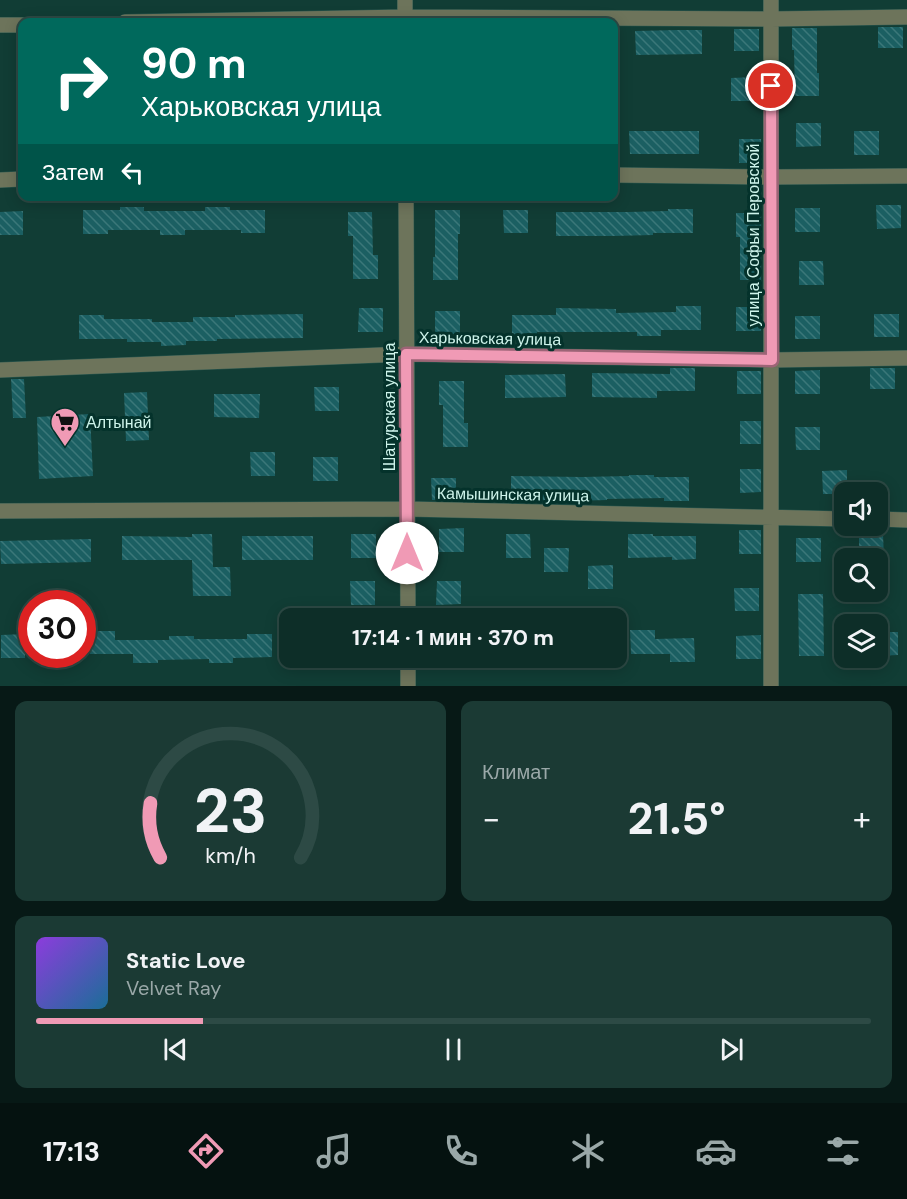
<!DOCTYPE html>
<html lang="ru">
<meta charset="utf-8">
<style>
:root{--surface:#0d2e28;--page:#1b3a34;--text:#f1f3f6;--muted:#9aa8a8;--line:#2d4a45;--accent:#f09ab5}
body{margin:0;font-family:"DM Sans",sans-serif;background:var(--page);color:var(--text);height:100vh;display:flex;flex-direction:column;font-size:22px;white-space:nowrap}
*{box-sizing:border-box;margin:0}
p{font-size:20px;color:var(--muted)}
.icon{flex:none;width:33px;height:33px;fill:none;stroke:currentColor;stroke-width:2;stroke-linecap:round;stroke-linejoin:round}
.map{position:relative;height:686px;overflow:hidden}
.side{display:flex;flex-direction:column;gap:15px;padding:15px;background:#071916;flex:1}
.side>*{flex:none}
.hud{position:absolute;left:18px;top:18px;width:600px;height:183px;border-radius:12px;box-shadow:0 3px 15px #0003,0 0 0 2px var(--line);background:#00695c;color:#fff;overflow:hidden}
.controls{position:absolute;left:834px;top:482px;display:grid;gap:12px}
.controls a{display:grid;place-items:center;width:54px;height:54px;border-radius:12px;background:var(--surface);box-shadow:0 3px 15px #0003,0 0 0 2px var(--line);font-size:30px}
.speed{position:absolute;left:18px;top:590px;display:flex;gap:12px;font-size:30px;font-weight:700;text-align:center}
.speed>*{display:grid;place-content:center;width:78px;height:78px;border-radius:50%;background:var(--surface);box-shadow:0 3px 15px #0003,0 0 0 2px var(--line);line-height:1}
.speed .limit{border:9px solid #d22;background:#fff;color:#111}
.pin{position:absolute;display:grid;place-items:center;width:51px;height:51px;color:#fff;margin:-26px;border:3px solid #fff;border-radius:50%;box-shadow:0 2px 6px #0007}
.me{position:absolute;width:66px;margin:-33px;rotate:0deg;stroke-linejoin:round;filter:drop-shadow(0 0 4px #0008)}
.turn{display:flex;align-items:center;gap:21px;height:126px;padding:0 24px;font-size:27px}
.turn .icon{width:78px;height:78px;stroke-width:2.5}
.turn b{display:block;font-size:42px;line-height:51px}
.then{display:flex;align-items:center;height:57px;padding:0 24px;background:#0003;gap:12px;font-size:22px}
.big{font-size:45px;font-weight:700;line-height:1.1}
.side .card{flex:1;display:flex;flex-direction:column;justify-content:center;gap:9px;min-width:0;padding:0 21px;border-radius:12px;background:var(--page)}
.side .dial{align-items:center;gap:0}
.dial svg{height:156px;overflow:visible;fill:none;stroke:var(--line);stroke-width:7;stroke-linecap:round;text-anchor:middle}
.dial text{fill:var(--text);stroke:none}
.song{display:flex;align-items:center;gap:18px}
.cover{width:72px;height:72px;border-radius:9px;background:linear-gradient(135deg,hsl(270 70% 55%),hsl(200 70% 35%))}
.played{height:6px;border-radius:3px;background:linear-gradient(90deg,var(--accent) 20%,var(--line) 20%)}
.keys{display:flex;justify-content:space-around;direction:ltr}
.heat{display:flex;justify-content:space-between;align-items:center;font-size:33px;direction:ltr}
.side .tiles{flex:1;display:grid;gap:15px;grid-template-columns:1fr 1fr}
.card:last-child{grid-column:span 2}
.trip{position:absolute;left:279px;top:608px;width:348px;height:60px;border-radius:12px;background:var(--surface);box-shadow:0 3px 15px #0003,0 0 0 2px var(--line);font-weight:700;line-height:60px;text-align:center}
.menu{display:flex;height:96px;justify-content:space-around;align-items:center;background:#051210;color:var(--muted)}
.menu .icon{width:42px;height:42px}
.menu .current{color:var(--accent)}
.menu b{font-size:27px;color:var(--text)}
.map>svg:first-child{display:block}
</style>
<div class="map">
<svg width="907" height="686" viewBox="0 0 907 686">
<defs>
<pattern id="building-back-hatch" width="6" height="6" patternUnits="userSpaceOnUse" patternTransform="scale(1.5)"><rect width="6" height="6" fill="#1b5f62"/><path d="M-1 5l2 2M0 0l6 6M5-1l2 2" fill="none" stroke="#3b7779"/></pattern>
</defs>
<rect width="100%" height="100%" fill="#113d35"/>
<path fill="url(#building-back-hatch)" d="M878,27H903V48H878Z
M792,28H817V73H819V96H795L794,50H792Z
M734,29H759V51H734Z
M677,30H702V54L636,55L635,31Z
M755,77L756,101H731V78Z
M796,123H821V146L796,147Z
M629,131H699V154H630Z
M854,131H879V155H854Z
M739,139H761V163H739Z
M876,205H901V228L877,229Z
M120,207H144V211H205V207H230V210H265V233H241V230H185V235H160V230H108V234H83V210H120Z
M795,208H820V232H795Z
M668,209H693V233H653V235L613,236H556V212H628L668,211Z
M435,210H460V234H458V280H433V257H435Z
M503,210H528V233H504Z
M23,211V235H0V212Z
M348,212H372L373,255H378V279H353V236H348Z
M736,213H761V280H740V237H736Z
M799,261H823L824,285H799Z
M676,306H701V330H661V336H637V332H537V338L512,339V315H556V308L616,309V313L676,312Z
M736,307H760L761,331H736Z
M359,308H383V332H358Z
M435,311H460V334H435Z
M303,314V338L217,339V341H186V345L161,346V342H127V339H79V315H104V319H152V322H193V317H235V315Z
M874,314H899V337H874Z
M795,316H820V339H795Z
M670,368H695V391H657V398L592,397V373L670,374Z
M870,368H895V389H870Z
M820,370V394H795V371Z
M737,371H761V394H737Z
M565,374L566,397L505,398V375Z
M11,379H24L26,418H13Z
M439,381H464V423H468V447H443V405H439Z
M314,387H339V411H315Z
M147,392L149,440L126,441L124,393Z
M214,394H260L259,418L214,417Z
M90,414L93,476L39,479L37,417Z
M740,421H761V444H740Z
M795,427H820V450H796Z
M250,452H275V476H251Z
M313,457H338V481H313Z
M740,469H761V492L740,493Z
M847,470V492H844V494H823L822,471Z
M629,475H654V477H689V501H664V498L607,499V500L572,501L511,499V476L582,477L629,476Z
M431,478H456V500H432Z
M464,528V552H439V529Z
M739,530H761V554H739Z
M192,534H212L213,567H230L231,596H193L192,560H122V536L192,537Z
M351,534H376V558H351Z
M506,534H530L531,558H506Z
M628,534H653V536H696V559L672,560V557L628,558Z
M859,534H883L884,558H859Z
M242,536H313V560H242Z
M796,538H821V562H796Z
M91,539V562L1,564L0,541Z
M544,548H569L568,572H544Z
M613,565V589H588V566Z
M350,581H375V605H351Z
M437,581H461V604L436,605Z
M734,588H759V611H735Z
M798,594H823L824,656H799Z
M630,630H655V639L694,638L695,662H670V654H631Z
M90,631H115V640H169V636H194V639H247V634H272V657L233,658V663H209V659L158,660V663H133V654H90Z
M878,632H898V655L878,656Z
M25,634V658H1V635Z
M761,635V659H736V636Z"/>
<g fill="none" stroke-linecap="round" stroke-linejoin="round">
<g stroke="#2f5a52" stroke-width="16">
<path id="minor" d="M405,0V22
M771,0V686
M125,22L405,17L771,19L907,17
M0,25H22
M614,175L771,177L907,176
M0,180L22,179
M406,196L408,618
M0,370L406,354L772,360L907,358
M0,511L407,509L844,519
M878,519L907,520
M408,657V686"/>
</g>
<use href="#minor" stroke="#6d745b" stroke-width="15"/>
</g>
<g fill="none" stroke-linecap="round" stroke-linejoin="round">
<g stroke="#9c6476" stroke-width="15">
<path id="route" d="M407,553L406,354L772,360L771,86"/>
</g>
<use href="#route" stroke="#f09ab5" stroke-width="10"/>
</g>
<defs>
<g id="supermarket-pin" transform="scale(1.5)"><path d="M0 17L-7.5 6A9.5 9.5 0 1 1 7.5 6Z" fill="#f09ab5" stroke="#04322b"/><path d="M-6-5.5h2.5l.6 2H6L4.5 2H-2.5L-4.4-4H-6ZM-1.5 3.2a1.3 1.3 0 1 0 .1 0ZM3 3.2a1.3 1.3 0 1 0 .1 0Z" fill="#111"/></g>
</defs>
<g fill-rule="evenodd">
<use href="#supermarket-pin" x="65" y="422"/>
</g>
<g text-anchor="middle" stroke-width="6" stroke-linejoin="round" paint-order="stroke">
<g font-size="16" fill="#cef4eb" stroke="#04322b">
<text transform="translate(753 235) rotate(-90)" y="6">улица Софьи Перовской</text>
<text transform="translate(490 338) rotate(1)" y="6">Харьковская улица</text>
<text transform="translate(389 407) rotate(-90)" y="6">Шатурская улица</text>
<text transform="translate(513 494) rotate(1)" y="6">Камышинская улица</text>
</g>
<g font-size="16" fill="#cef4eb" stroke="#04322b" text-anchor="start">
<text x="86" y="428">Алтынай</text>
</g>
</g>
</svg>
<div class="controls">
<a><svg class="icon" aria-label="sound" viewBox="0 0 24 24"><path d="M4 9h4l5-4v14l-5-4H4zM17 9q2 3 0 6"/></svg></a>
<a><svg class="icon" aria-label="search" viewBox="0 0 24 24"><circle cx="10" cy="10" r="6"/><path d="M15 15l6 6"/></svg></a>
<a><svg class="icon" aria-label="layers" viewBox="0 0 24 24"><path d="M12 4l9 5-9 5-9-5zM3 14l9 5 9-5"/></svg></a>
</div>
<div class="speed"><div class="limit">30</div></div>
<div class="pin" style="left:771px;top:86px;background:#d93025"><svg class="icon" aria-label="arrive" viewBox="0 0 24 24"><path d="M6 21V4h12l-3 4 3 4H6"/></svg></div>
<svg class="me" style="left:407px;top:553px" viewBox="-20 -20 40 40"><circle r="19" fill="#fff"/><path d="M0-13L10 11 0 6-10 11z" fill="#f09ab5"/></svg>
<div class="trip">17:14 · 1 мин · 370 m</div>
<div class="hud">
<div class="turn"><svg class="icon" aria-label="right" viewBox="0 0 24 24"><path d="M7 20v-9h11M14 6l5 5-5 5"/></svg><div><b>90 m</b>Харьковская улица</div></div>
<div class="then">Затем<svg class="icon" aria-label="left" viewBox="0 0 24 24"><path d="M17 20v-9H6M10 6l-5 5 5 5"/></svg></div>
</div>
</div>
<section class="side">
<div class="tiles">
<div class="card dial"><svg viewBox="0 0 100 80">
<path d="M14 69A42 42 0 1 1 86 69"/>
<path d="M14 69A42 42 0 0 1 9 41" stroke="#f09ab5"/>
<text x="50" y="56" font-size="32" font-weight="700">23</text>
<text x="50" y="72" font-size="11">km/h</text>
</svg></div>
<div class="card"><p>Климат</p>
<div class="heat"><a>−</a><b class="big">21.5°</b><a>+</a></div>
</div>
<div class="card">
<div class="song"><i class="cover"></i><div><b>Static Love</b><p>Velvet Ray</p></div></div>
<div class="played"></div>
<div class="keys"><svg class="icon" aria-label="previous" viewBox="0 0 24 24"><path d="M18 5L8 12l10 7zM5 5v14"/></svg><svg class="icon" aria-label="pause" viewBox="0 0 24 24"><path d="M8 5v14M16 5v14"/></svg><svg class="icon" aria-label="next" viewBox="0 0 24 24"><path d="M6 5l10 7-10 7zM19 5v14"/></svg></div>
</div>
</div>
</section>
<nav class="menu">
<b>17:13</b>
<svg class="icon current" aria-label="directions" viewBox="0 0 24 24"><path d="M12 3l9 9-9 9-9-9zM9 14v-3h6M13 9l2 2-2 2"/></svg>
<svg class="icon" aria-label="music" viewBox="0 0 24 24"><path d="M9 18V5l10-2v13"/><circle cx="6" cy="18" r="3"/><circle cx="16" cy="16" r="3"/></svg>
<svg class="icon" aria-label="phone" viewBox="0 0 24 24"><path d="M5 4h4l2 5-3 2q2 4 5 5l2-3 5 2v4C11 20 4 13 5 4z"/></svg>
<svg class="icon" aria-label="climate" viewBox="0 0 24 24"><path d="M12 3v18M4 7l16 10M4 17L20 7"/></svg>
<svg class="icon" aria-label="car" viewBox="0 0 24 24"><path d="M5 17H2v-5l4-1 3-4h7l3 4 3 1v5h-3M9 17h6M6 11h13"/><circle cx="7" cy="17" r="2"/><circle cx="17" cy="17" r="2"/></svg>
<svg class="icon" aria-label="filters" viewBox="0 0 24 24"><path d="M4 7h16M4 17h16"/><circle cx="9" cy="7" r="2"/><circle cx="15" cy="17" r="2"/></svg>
</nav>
